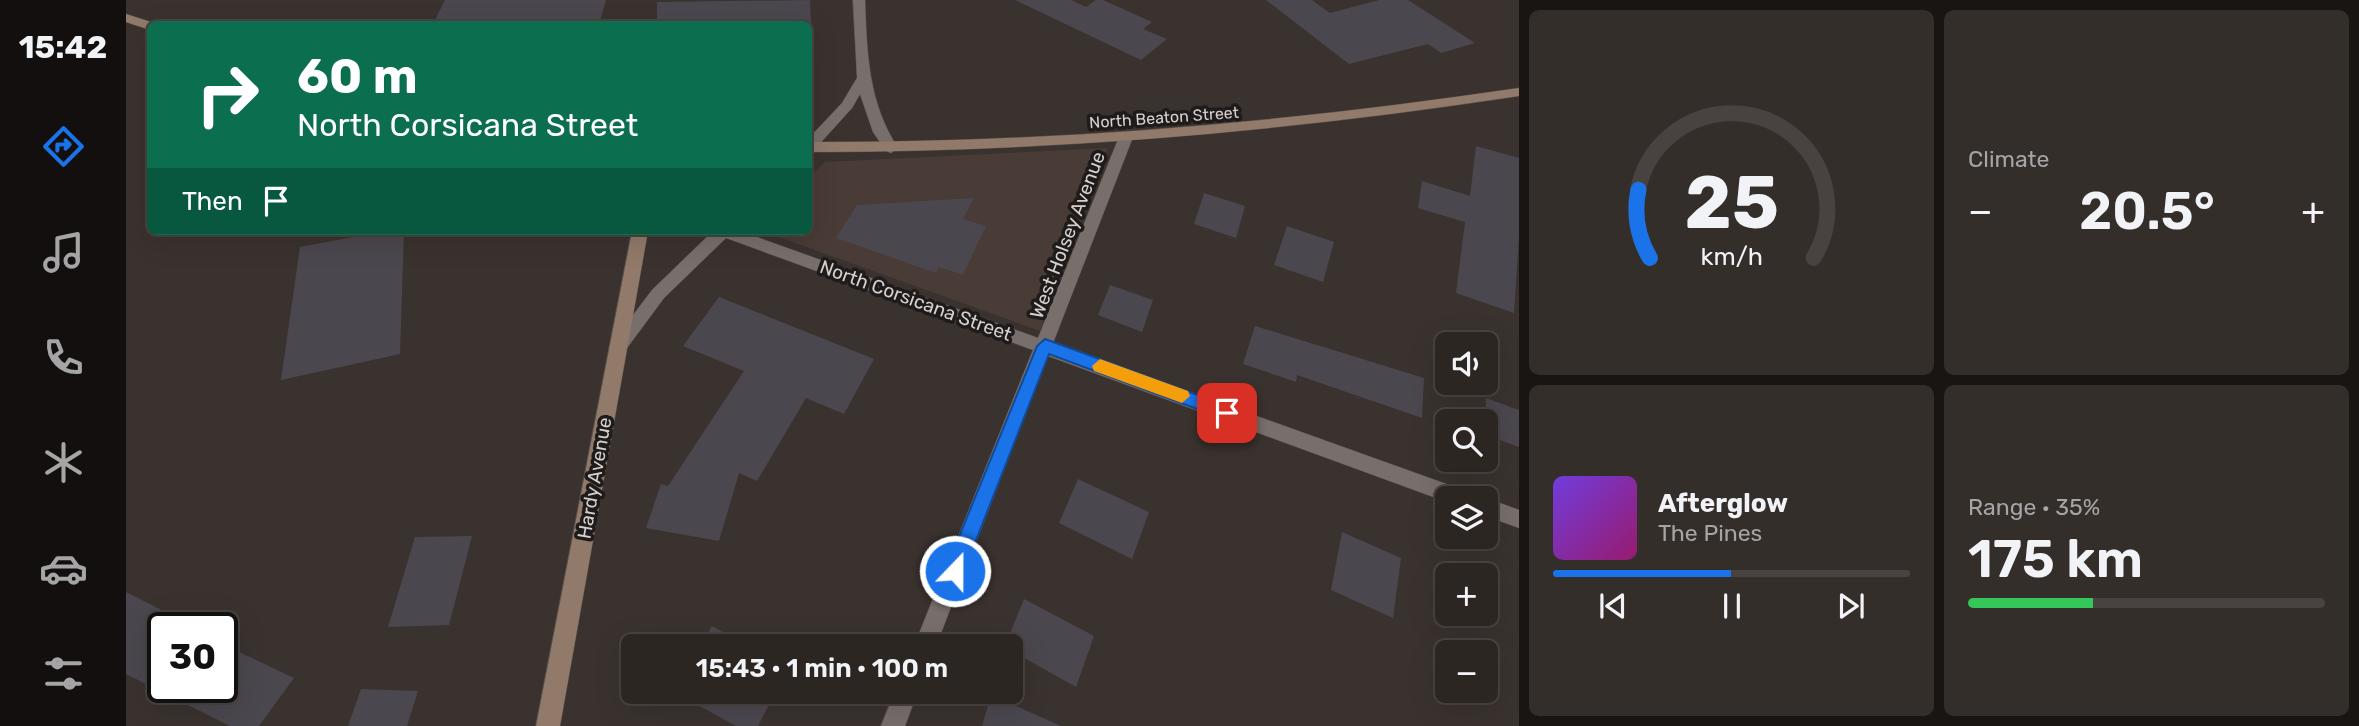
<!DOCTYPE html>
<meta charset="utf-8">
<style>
:root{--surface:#2c2623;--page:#342e2b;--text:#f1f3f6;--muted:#a6a5a6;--line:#484341;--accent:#1a73e8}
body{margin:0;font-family:Rubik,sans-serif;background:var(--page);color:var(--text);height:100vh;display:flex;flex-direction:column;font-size:26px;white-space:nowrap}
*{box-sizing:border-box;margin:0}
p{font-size:23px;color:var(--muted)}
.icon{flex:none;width:38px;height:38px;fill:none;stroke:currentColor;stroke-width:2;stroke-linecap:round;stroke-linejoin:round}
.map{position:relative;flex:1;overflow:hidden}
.panel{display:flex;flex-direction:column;gap:10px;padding:10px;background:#181513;width:840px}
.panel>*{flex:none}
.guide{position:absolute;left:21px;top:21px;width:665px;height:214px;border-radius:10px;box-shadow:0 7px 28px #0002,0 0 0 2px var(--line);background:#0b6e4f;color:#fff;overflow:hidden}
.buttons{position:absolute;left:1309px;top:332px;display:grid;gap:14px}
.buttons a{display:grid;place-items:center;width:63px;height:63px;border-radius:10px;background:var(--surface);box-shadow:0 7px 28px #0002,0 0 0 2px var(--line);font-size:35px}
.speed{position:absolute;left:21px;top:612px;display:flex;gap:14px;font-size:35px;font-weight:700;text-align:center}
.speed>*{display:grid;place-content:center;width:91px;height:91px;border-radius:50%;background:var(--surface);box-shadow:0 7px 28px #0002,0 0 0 2px var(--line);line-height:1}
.speed .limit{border:4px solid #111;border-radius:10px;background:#fff;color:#111}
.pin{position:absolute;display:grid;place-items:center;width:60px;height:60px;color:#fff;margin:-30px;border-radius:14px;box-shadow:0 4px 10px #0006}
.me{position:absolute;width:77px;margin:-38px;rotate:22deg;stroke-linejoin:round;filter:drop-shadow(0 0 5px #0008)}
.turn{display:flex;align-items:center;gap:24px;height:147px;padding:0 35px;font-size:32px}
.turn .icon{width:91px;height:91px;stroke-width:2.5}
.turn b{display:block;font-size:49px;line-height:60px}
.then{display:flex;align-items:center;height:66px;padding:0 35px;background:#0003;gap:14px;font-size:26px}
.big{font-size:52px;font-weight:600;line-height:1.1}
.panel .tile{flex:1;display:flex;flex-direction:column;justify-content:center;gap:10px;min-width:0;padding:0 24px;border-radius:10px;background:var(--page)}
.panel .dial{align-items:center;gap:0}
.dial svg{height:182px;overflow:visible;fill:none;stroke:var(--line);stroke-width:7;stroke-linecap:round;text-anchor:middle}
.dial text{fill:var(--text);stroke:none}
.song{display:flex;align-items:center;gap:21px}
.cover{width:84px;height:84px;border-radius:10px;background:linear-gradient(135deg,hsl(260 70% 55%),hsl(320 70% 35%))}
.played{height:7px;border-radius:4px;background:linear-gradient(90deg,var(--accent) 50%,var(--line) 50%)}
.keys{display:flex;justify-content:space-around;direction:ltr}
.heat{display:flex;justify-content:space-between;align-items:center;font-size:38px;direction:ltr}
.charge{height:10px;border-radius:5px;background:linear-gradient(90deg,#34c759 35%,var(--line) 0)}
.panel .tiles{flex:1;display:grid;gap:10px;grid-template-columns:repeat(2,1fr)}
.trip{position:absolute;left:495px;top:634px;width:402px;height:70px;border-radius:10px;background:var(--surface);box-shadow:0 7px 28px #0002,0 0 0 2px var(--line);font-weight:600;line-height:70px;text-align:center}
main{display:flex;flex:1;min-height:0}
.menu{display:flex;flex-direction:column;width:126px;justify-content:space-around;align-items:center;background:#120f0e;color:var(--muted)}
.menu .icon{width:49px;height:49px}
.menu .current{color:var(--accent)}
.menu b{font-size:32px;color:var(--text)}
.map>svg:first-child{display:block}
</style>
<main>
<nav class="menu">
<b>15:42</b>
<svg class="icon current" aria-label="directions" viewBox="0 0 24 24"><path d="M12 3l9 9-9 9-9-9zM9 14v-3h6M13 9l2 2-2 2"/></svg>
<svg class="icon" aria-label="music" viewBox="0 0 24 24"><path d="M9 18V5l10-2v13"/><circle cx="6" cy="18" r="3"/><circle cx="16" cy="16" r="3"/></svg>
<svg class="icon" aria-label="phone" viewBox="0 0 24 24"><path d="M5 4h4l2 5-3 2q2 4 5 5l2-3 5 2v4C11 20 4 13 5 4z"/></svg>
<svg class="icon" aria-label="climate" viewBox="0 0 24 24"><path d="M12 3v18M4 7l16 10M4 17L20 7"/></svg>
<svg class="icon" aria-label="car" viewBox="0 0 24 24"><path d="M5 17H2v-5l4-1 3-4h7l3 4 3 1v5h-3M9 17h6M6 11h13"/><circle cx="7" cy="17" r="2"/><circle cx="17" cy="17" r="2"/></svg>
<svg class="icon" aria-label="filters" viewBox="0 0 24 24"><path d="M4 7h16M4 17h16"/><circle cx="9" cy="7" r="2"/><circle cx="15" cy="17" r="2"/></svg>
</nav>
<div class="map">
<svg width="1393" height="726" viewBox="0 0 1393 726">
<rect width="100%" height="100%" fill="#3a322f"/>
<path fill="#493b35" d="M982,148L914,331L636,231H682L683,177L699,162Z"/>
<path fill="#4b474e" d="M319,0H480L473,24H307Z
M684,0L685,24H531V2Z
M889,0H945L960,7L970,0H977L1026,22L1017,29L1041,39L1015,60Z
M1140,0H1186L1204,13L1253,0H1282L1349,43L1315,53L1302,44L1223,64Z
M1350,146L1393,158V238L1388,313L1330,293L1339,222L1292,208L1296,181L1344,196Z
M1078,193L1119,206L1110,238L1068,224Z
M848,198L837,219L860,226L837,275L813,267L810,273L710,238L731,205Z
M1161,226L1208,242L1197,282L1148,265Z
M259,231H278L274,354L155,380L174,247Z
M984,285L1027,300L1016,332L972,315Z
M593,297L748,359L718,414L680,398L631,481L613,473L593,541L520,528L535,484L542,486L618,371L557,346Z
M1129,326L1298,378L1296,418L1171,375L1170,382L1117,364Z
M1360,398L1393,410V447L1360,435Z
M952,479L1023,512L1006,559L933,523Z
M1216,532L1275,558L1267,618L1205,590Z
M346,536L323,625L262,627L289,537Z
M0,592L71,628H37V688H96V644L168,678L133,726H104L0,674Z
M898,599L968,636L950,687L886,651V646H879Z
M586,626L623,646H575Z
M235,689L292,691L281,726H222Z
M650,691L632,726H610L548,692Z
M865,695L935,726H856Z"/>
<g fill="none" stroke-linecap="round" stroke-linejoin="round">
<g stroke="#57514e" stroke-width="1">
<path id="street" d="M727,0H739C741,53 742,102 772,148L765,153L760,151L747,132L734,94L726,108L687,151L682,152V139L716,103L731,78Z
M1000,133L1007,137L927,343L1337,490L1344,493L1347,499H1321V502L922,356L810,646H788L907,350L600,238L538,298L498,352H486L483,347L526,290L587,231H614L912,338L993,137Z
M1360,498L1393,510V528L1360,516V499H1358Z
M769,691H792L779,726H755Z"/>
</g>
<g stroke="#57514e" stroke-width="1">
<path id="secondary" d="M0,14L28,23L29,24H24V30L0,22Z
M1393,88V96C1157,132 921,152 682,152V142C921,143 1157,123 1393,88Z
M506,231H522L434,726H410Z"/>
</g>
<use href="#street" fill="#786f6c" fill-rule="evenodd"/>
<use href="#secondary" fill="#917a6a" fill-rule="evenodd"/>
</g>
<path fill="#1a73e8" stroke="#114b97" stroke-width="2" d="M919,339L1107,408L1110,413L1101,420L923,354L838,571L836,577L829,580L822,577L819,571L911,346Z"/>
<path fill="#f59e0b" d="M974,359L1062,391L1064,396L1056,403L968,371L966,366Z"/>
<g text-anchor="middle" stroke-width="7" stroke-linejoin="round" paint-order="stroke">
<g font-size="16" fill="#d6d1cf" stroke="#1e1b1a">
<text transform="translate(1038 117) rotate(-4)" y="6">North Beaton Street</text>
</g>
<g font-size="19" fill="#d6d1cf" stroke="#1e1b1a">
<text transform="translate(941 235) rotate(-69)" y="7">West Holsey Avenue</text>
<text transform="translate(790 300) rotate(20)" y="7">North Corsicana Street</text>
<text transform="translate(468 478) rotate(-80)" y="7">Hardy Avenue</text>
</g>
</g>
</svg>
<div class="buttons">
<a><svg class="icon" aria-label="sound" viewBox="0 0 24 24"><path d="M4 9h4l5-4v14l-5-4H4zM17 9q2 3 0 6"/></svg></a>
<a><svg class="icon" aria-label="search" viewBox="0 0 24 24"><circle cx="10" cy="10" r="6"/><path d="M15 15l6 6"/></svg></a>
<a><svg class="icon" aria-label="layers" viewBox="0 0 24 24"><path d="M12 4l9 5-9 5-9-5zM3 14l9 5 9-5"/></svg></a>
<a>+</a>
<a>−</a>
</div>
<div class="speed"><div class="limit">30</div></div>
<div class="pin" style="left:1101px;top:413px;background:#d93025"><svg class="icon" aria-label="arrive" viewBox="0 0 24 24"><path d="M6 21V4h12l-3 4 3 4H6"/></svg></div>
<svg class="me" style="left:829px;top:571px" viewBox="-20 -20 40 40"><circle r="17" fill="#1a73e8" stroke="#fff" stroke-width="3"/><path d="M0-11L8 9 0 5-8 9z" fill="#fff"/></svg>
<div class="trip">15:43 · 1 min · 100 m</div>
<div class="guide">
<div class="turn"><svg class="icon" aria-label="right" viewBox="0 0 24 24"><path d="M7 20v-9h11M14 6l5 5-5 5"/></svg><div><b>60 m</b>North Corsicana Street</div></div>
<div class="then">Then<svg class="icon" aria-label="arrive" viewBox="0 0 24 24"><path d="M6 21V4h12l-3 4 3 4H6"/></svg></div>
</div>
</div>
<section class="panel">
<div class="tiles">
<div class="tile dial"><svg viewBox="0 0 100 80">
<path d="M14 69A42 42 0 1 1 86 69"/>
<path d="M14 69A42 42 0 0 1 9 39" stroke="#1a73e8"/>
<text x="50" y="56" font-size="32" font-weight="700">25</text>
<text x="50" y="72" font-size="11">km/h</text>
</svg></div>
<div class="tile"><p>Climate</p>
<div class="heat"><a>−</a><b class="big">20.5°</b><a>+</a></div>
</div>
<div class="tile">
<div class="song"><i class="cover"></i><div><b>Afterglow</b><p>The Pines</p></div></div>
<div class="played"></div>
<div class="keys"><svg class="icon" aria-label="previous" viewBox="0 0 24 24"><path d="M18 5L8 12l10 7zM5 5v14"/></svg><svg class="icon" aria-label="pause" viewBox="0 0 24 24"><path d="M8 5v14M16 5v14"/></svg><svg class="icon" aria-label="next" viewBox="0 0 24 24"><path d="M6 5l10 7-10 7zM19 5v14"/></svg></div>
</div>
<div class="tile"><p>Range · 35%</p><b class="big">175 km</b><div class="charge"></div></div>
</div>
</section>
</main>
